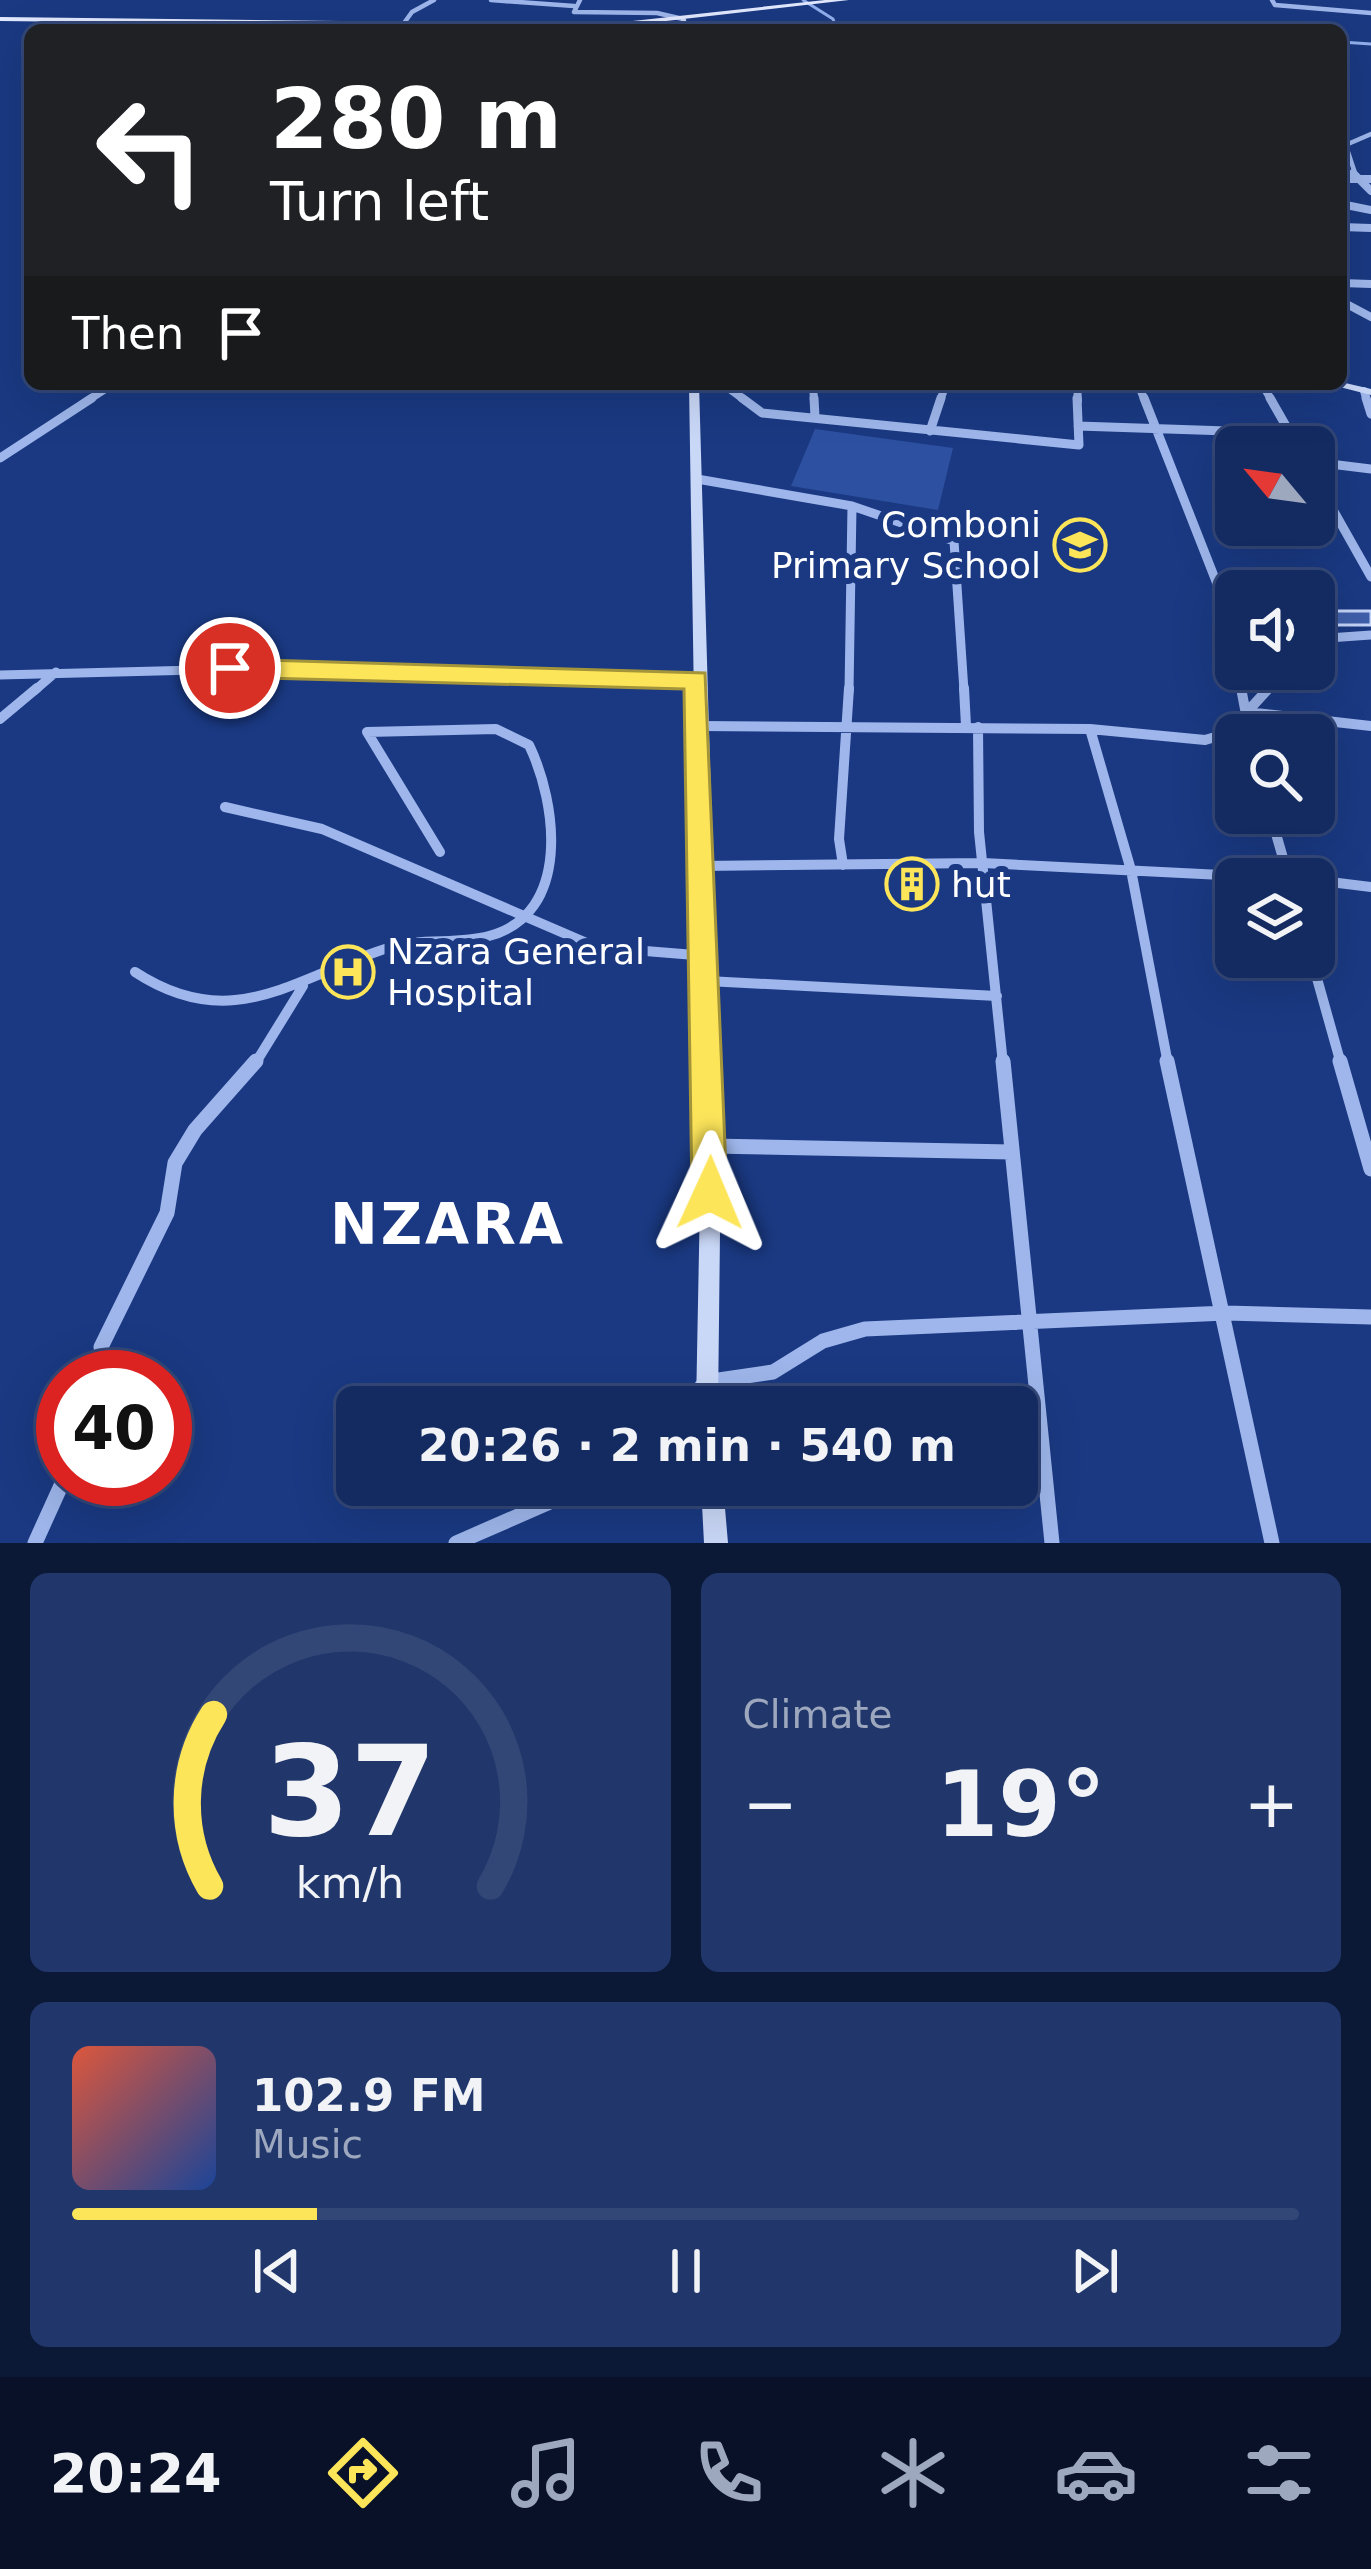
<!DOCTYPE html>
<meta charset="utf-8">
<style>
:root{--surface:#142b62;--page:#21376b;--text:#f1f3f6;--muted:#9da7be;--line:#334777;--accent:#fde55a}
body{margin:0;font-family:"DejaVu Sans",sans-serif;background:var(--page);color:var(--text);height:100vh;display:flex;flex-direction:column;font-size:45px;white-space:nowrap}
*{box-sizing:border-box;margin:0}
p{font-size:39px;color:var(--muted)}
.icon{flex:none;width:66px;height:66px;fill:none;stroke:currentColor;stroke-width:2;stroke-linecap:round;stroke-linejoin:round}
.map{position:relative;height:1543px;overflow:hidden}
.side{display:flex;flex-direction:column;gap:30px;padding:30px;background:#0b1836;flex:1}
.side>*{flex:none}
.top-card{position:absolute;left:24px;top:24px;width:1323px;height:366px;border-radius:18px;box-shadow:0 12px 48px #0002,0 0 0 3px var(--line);background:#202124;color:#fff;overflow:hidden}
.needle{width:78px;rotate:299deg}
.tools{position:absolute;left:1215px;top:426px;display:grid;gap:24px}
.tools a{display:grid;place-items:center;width:120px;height:120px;border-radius:18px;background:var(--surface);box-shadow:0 12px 48px #0002,0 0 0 3px var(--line);font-size:60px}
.speed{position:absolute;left:36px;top:1350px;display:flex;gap:24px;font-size:60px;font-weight:700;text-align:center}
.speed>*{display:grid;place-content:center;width:156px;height:156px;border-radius:50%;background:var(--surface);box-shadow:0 12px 48px #0002,0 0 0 3px var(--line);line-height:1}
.speed .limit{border:18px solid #d22;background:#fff;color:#111}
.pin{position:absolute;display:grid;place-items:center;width:102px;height:102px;color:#fff;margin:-51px;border:6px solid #fff;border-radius:50%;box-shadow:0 3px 12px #0007}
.me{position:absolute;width:132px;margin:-66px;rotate:1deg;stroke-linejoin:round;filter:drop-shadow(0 0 9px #0008)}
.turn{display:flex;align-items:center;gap:42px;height:252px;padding:0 48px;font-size:54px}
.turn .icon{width:156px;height:156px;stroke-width:2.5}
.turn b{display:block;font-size:84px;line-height:102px}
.then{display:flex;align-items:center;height:114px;padding:0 48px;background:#0003;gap:24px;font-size:45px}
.big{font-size:90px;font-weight:600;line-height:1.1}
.side .tile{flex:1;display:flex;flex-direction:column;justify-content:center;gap:18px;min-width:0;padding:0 42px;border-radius:18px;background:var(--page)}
.side .dial{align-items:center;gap:0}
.dial svg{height:312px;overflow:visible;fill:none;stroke:var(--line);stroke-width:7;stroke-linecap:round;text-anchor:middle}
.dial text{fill:var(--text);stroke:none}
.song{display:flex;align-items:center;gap:36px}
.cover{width:144px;height:144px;border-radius:18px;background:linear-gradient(135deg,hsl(10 70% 55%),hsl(220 70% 35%))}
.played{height:12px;border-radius:6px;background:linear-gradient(90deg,var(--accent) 20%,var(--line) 20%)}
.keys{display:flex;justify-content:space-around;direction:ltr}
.heat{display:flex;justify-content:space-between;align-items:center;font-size:66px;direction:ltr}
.side .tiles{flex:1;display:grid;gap:30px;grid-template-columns:1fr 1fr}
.tile:last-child{grid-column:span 2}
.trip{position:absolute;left:336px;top:1386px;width:702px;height:120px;border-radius:18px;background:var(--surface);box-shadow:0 12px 48px #0002,0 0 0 3px var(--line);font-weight:600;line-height:120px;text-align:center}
.menu{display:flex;height:192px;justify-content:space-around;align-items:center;background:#081127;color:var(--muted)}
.menu .icon{width:84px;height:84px}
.menu .selected{color:var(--accent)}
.menu b{font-size:54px;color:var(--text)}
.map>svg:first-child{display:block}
</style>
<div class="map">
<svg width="1371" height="1543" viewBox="0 0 1371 1543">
<rect width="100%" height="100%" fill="#1a3982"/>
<path fill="#2d50a1" d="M815,429L953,448L938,510L791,486Z"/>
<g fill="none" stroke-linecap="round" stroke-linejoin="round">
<path stroke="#91afed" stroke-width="3" d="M803,0L833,19L837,30
M954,30L972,23L992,30
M1162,30H1215
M1341,42L1371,44"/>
</g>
<path fill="#3e5faa" stroke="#c3d4f8" stroke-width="3" d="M1319,611H1371V625H1325Z"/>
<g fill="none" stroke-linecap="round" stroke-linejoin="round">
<path stroke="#9eb6eb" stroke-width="4.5" d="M491,0L574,6
M580,0L574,12L657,13L683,19
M1272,0L1275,5L1371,13
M399,30L412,12L434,0
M646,30L647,24
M1346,146L1356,176
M1341,147L1371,134"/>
<path stroke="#9eb6eb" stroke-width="8" d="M1353,173L1371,191
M1341,179H1371
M1341,204L1371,210
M1341,227L1371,228
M1341,283L1371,284
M1341,301L1371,317
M723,384L746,401
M813,384L814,401
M1077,384L1078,401
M1138,384L1145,401
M1262,384L1272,401
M1364,391L1367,401
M87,401L113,384
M940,401L946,384"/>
<path stroke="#9eb6eb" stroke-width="9" d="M742,398L762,413L1079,445L1077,398
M814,398L815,417
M1144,398L1223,599L1236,658
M1270,398L1298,447
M1366,398L1371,414
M1078,426L1289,433
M930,431L941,398
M0,458L92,398
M1314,462L1371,469
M1314,476L1371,577
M697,479L852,506L954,541L964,691
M1314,639L1371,635
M1238,669L1242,691
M0,675L273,668L696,680
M34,691L56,672
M849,691L852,506
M1266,691L1286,669"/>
<path stroke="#9eb6eb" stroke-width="10" d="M964,688L966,726
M1241,688L1250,735
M1247,712L1371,726
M1247,712L1269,688
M0,719L37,688
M699,726L1090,729L1205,740L1249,727
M978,727L979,832L1003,1064
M1090,729L1131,870L1168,1064
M367,732L440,852
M225,807L322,829L596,947L707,956
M1270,813L1289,879
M843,865L839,839L849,688
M701,866L983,863L1303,879
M1314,880L1371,887
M1311,957L1341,1064
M135,972C233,1036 295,977 388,948C421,937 456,945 489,936C572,914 557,803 529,745L496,729L367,732
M707,981L997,996
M255,1064L303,986"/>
<path stroke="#9eb6eb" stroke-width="15" d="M1003,1061L1052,1543
M1167,1061L1272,1543
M1340,1061L1371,1169
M711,1146L1011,1152
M107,1377L101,1347L167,1213L175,1163L195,1130L256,1061
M686,1407L705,1382L773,1372L823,1341L865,1329L1226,1313L1371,1317
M35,1543L64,1479
M456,1543L589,1485"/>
<path fill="#cad8f8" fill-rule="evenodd" d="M681,18L686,19L687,30H681Z
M1341,382L1371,389V395L1328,384Z
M689,384H699L721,1146L718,1407H696L701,1146Z
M701,1485H723L728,1543H704Z"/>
<path fill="#e2e9ff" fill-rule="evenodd" d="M825,0H849L605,28L0,21V17L605,24Z"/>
</g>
<path fill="#fde55a" stroke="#a4953a" stroke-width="3" d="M230,659L705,673L727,1193L722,1206L710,1211L697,1206L692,1193L684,689L230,677L217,668Z"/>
<defs>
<g id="school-ring" transform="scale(2.7)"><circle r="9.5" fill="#1a3982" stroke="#fde55a" stroke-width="1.5"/><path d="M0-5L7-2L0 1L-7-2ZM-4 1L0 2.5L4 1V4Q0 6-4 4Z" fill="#fde55a"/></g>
<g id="building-ring" transform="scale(2.7)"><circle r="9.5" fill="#1a3982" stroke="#fde55a" stroke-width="1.5"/><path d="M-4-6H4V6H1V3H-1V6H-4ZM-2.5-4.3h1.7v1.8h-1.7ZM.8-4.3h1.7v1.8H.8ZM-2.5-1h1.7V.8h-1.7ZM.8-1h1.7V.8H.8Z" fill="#fde55a"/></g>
<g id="hospital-ring" transform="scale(2.7)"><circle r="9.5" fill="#1a3982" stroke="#fde55a" stroke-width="1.5"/><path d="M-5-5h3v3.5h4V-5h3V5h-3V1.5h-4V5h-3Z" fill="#fde55a"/></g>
</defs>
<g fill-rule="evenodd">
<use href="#school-ring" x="1080" y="545"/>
<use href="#building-ring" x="912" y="884"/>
<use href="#hospital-ring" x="348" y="972"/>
</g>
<g text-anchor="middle" stroke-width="12" stroke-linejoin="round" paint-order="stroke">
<g font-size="36" fill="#fff" stroke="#1a3982" text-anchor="start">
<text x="1041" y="537" text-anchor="end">Comboni<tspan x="1041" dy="41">Primary School</tspan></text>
<text x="951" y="897">hut</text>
<text x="387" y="964">Nzara General<tspan x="387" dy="41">Hospital</tspan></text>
</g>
<g font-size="57" font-weight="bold" letter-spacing="3" fill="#fff" stroke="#1a3982">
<text x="448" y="1244">NZARA</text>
</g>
</g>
</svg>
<div class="tools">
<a><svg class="needle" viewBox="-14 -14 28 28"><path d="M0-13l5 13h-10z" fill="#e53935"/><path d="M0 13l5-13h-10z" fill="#9da7be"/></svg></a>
<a><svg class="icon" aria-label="sound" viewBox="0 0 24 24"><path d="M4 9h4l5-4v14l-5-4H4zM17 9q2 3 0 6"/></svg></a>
<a><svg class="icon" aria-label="search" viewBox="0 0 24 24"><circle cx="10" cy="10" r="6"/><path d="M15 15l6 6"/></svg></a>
<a><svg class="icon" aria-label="layers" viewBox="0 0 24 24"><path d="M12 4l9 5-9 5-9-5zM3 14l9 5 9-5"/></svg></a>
</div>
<div class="speed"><div class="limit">40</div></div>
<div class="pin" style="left:230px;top:668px;background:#d93025"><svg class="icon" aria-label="arrive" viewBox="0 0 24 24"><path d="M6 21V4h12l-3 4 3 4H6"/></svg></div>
<svg class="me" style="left:710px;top:1193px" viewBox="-20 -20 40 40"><path d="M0-17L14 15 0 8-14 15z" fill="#fde55a" stroke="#fff" stroke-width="4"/></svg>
<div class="trip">20:26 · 2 min · 540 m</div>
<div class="top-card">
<div class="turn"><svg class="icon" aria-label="left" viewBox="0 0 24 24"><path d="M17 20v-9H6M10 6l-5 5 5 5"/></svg><div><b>280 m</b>Turn left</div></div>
<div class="then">Then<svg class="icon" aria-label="arrive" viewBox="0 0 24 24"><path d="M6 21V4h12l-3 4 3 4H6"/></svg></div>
</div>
</div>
<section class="side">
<div class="tiles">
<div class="tile dial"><svg viewBox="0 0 100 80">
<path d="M14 69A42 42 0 1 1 86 69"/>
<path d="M14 69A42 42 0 0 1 15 25" stroke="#fde55a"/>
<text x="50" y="56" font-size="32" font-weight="700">37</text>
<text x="50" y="72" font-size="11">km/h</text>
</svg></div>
<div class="tile"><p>Climate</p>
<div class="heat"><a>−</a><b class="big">19°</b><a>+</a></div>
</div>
<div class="tile">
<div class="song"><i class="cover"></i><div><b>102.9 FM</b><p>Music</p></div></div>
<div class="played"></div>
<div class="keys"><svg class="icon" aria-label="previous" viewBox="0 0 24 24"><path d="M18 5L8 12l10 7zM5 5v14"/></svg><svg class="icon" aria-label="pause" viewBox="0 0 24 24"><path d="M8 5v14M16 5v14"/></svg><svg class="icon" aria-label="next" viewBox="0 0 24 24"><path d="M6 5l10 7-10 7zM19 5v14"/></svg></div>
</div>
</div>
</section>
<nav class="menu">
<b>20:24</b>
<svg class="icon selected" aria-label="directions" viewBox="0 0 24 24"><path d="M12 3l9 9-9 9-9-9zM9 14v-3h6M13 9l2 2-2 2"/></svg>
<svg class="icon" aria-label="music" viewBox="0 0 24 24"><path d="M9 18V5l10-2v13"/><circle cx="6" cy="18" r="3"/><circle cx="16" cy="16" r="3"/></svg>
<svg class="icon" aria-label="phone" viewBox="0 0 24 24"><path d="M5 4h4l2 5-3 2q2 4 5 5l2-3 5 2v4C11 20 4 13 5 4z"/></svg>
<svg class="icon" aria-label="climate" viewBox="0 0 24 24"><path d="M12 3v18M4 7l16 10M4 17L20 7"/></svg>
<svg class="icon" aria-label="car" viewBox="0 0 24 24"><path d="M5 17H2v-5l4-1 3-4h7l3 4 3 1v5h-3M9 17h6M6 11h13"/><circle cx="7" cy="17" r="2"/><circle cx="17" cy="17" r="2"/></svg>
<svg class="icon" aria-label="filters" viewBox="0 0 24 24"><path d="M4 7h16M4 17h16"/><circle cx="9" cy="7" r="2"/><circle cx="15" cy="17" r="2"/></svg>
</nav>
